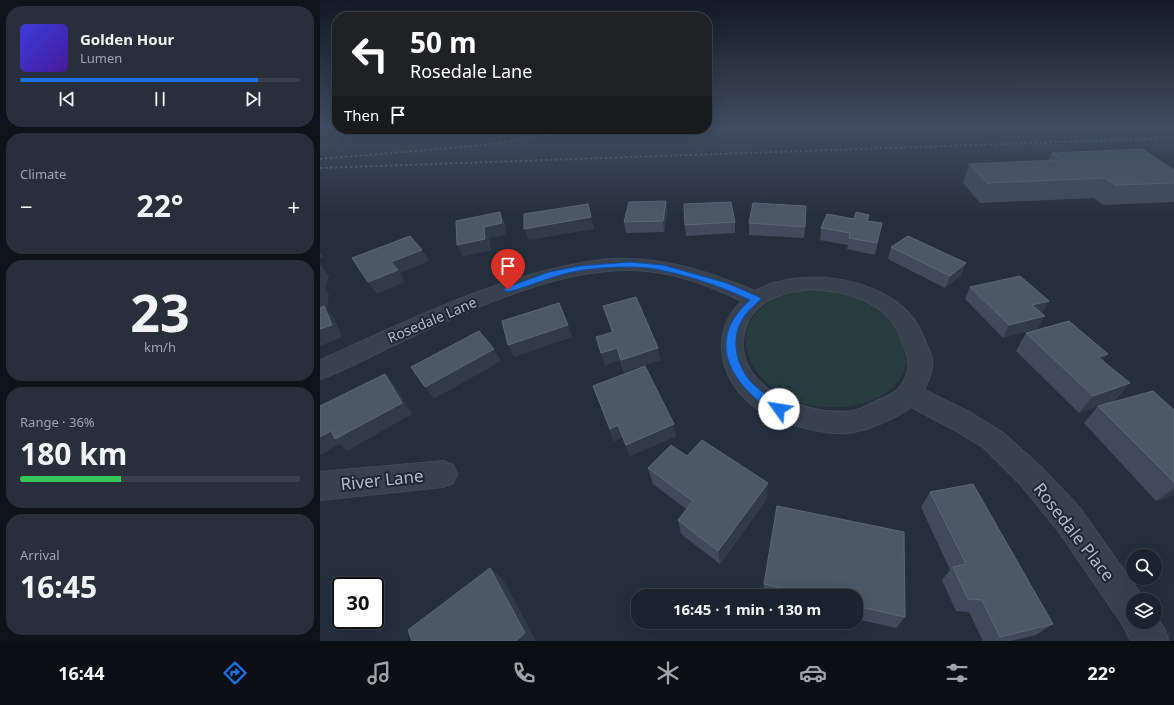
<!DOCTYPE html>
<meta charset="utf-8">
<style>
:root{--surface:#1b232e;--page:#282f3a;--text:#f1f3f6;--muted:#a0a4aa;--line:#39404a;--accent:#1a73e8}
body{margin:0;font-family:"Noto Sans",sans-serif;background:var(--page);color:var(--text);height:100vh;display:flex;flex-direction:column;font-size:15px;white-space:nowrap}
*{box-sizing:border-box;margin:0}
p{font-size:13px;color:var(--muted)}
.icon{flex:none;width:22px;height:22px;fill:none;stroke:currentColor;stroke-width:2;stroke-linecap:round;stroke-linejoin:round}
.map{position:relative;flex:1;overflow:hidden}
.panel{display:flex;flex-direction:column;gap:6px;padding:6px;background:#0f1319;width:320px}
.panel>*{flex:none}
.guide{position:absolute;left:12px;top:12px;width:380px;height:122px;border-radius:16px;box-shadow:0 4px 16px #0002,0 0 0 1px var(--line);background:#202124;color:#fff;overflow:hidden}
.tools{position:absolute;left:806px;top:549px;display:grid;gap:8px}
.tools a{display:grid;place-items:center;width:36px;height:36px;border-radius:50%;background:var(--surface);box-shadow:0 4px 16px #0002,0 0 0 1px var(--line);font-size:20px}
.speed{position:absolute;left:12px;top:577px;display:flex;gap:8px;font-size:20px;font-weight:700;text-align:center}
.speed>*{display:grid;place-content:center;width:52px;height:52px;border-radius:50%;background:var(--surface);box-shadow:0 4px 16px #0002,0 0 0 1px var(--line);line-height:1}
.speed .limit{border:2px solid #111;border-radius:6px;background:#fff;color:#111}
.pin{position:absolute;display:grid;place-items:center;width:34px;height:34px;color:#fff;margin:-41px -17px;border-radius:50% 50% 50% 0;rotate:-45deg;box-shadow:0 0 4px #0007}
.pin .icon{rotate:45deg}
.me{position:absolute;width:44px;margin:-22px;rotate:302deg;stroke-linejoin:round;filter:drop-shadow(0 0 3px #0008)}
.turn{display:flex;align-items:center;gap:14px;height:84px;padding:0 12px;font-size:18px}
.turn .icon{width:52px;height:52px;stroke-width:2.5}
.turn b{display:block;font-size:28px;line-height:34px}
.then{display:flex;align-items:center;height:38px;padding:0 12px;background:#0003;gap:8px;font-size:15px}
.big{font-size:30px;font-weight:700;line-height:1.1}
.panel .card{flex:1;display:flex;flex-direction:column;justify-content:center;gap:6px;min-width:0;padding:0 14px;border-radius:16px;background:var(--page)}
.panel .dial{align-items:center;gap:0}
.dial b{font-size:52px;line-height:1}
.song{display:flex;align-items:center;gap:12px}
.cover{width:48px;height:48px;border-radius:6px;background:linear-gradient(135deg,hsl(240 70% 55%),hsl(260 70% 35%))}
.played{height:4px;border-radius:2px;background:linear-gradient(90deg,var(--accent) 85%,var(--line) 85%)}
.keys{display:flex;justify-content:space-around;direction:ltr}
.heat{display:flex;justify-content:space-between;align-items:center;font-size:22px;direction:ltr}
.charge{height:6px;border-radius:3px;background:linear-gradient(90deg,#34c759 36%,var(--line) 0)}
.trip{position:absolute;left:311px;top:589px;width:232px;height:40px;border-radius:16px;background:var(--surface);box-shadow:0 4px 16px #0002,0 0 0 1px var(--line);font-weight:700;line-height:40px;text-align:center}
.tab-bar{display:flex;height:64px;justify-content:space-around;align-items:center;background:#0b0e12;color:var(--muted)}
.tab-bar .icon{width:28px;height:28px}
.tab-bar .on{color:var(--accent)}
.tab-bar b{font-size:18px;color:var(--text)}
main{display:flex;flex:1;min-height:0}
.map>svg:first-child{display:block}
</style>
<main>
<section class="panel">
<div class="card">
<div class="song"><i class="cover"></i><div><b>Golden Hour</b><p>Lumen</p></div></div>
<div class="played"></div>
<div class="keys"><svg class="icon" aria-label="previous" viewBox="0 0 24 24"><path d="M18 5L8 12l10 7zM5 5v14"/></svg><svg class="icon" aria-label="pause" viewBox="0 0 24 24"><path d="M8 5v14M16 5v14"/></svg><svg class="icon" aria-label="next" viewBox="0 0 24 24"><path d="M6 5l10 7-10 7zM19 5v14"/></svg></div>
</div>
<div class="card"><p>Climate</p>
<div class="heat"><a>−</a><b class="big">22°</b><a>+</a></div>
</div>
<div class="card dial"><b>23</b><p>km/h</p></div>
<div class="card"><p>Range · 36%</p><b class="big">180 km</b><div class="charge"></div></div>
<div class="card"><p>Arrival</p><b class="big">16:45</b></div>
</section>
<div class="map">
<svg width="854" height="641" viewBox="0 0 854 641">
<rect width="100%" height="100%" fill="#242f3e"/>
<path fill="#263c3f" d="M485,290C510,291 536,293 557,308C595,336 599,383 550,401C522,412 480,409 455,390C416,361 414,316 461,296C469,293 477,292 485,290Z"/>
<g fill="none" stroke-linecap="round" stroke-linejoin="round">
<g stroke="#414a57" stroke-width="2">
<path id="minor" d="M290,259C343,257 387,271 435,291C479,267 553,276 588,312C599,324 605,340 611,355C615,368 609,379 604,390L651,413L682,432L721,467L759,507L825,600H813V622H835V615L844,628L849,641H811L803,625L737,529L701,485L664,448L633,429L591,407C576,418 545,432 526,433C503,435 459,423 439,410C401,385 387,334 422,301C392,287 360,274 327,271C246,263 152,309 80,342C54,354 27,370 0,379V360C93,319 188,270 290,259ZM490,289C509,290 528,293 546,301C570,313 576,324 585,348C591,363 589,377 578,389C572,396 562,398 554,402C547,405 540,410 532,411C485,417 406,385 426,326C431,310 448,299 463,294C472,291 481,291 490,289Z
M123,461L133,465L137,474L133,483L123,487L0,500V472Z"/>
</g>
<use href="#minor" fill="#38414e" fill-rule="evenodd"/>
<path stroke="#5a6575" stroke-width="2" stroke-dasharray="2.5 2.5" stroke-linecap="butt" d="M0,159L166,145L265,129
M0,168L854,138"/>
</g>
<path fill="#3f4b5c" d="M732,153L854,170V202L783,205L774,198L660,203L643,183L649,164L728,160Z
M346,201L347,213L344,232L306,233L304,222Z
M549,215L548,221L562,223L555,255L527,249L528,245L500,240L501,228Z
M415,222V233L366,236L365,225Z
M429,223L485,227L484,238L429,235Z
M571,247L646,263L641,275L625,288L568,259Z
M650,287L722,313L718,328L683,338L645,299Z
M283,306L340,360L304,372L300,360L285,365L292,333Z
M706,333L783,360L795,401L785,404L854,410V495L836,501L764,423L778,406L759,413L696,351Z
M273,386L356,436L310,456L302,437L294,441Z
M367,456L447,499L400,564L361,534L358,520L366,509L333,484L328,468Z
M610,492L733,624L716,635L691,641H663L649,612L636,611L622,580L630,570L601,507Z
M457,506L584,532L585,617L576,628L536,619V596H443L444,584Z"/>
<path fill="#2f3b4b" d="M346,201L347,213L344,232L343,221Z
M268,204L274,229L209,240L204,229Z
M180,212L185,224L186,235L169,238L171,250L143,257L137,245Z
M102,250L109,261L80,273L85,282L57,294L48,282L71,262Z
M0,252L3,257L0,258Z
M646,263L641,275L625,288L630,276Z
M0,264L9,276L5,289L9,294L7,310L14,318L22,337L0,346Z
M729,301L722,313L706,317L712,305Z
M725,316L718,328L683,338L689,325Z
M248,325L252,337L194,357L188,345Z
M297,348L300,360L285,365L281,353Z
M338,348L340,360L304,372L301,360Z
M174,349L181,361L114,399L105,387Z
M788,354L774,371L778,357Z
M65,374L75,386L92,414L27,451L20,444L0,455V437L11,431Z
M810,383L795,401L779,406H778L759,413L773,396Z
M354,424L356,436L310,456L306,445Z
M298,425L302,437L294,441L290,429Z
M448,483L447,499L400,564L398,551Z
M854,488V495L836,501Z
M170,568L184,581L216,641H196Z"/>
<path fill="#4b5868" stroke="#5c6777" d="M822,149L854,170V183L795,185L785,178L667,183L649,164L741,160L732,153Z
M346,201L343,221L304,222L309,202Z
M411,202L415,222L365,225L364,204Z
M433,203L486,206L485,227L429,223Z
M268,204L271,217L204,229V214Z
M180,212L182,223L164,227L165,239L137,245L136,221Z
M536,212L549,215L547,221L562,223L557,243L529,238L530,233L501,228L507,214L534,219Z
M90,236L102,250L71,262L78,270L48,282L32,258Z
M588,236L646,263L630,276L571,247Z
M700,276L729,301L712,305L725,316L689,325L650,287Z
M316,297L338,348L301,360L297,348L281,353L276,337L293,332L283,306Z
M239,303L248,325L188,345L182,321Z
M4,306L12,325L0,329V308Z
M749,321L788,354L778,357L810,383L773,396L706,333Z
M159,331L174,349L105,387L91,367Z
M325,366L354,424L306,445L298,425L290,429L273,386Z
M65,374L82,403L15,439L11,431L0,437V406Z
M833,391L854,410V482L778,406Z
M382,440L448,483L398,551L358,520L373,501L328,468L351,445L367,456Z
M653,484L733,624L680,637L662,600L648,599L633,567L646,564L610,492Z
M457,506L584,532L585,617L536,606V596H494L444,584Z
M170,568L205,633L196,641H92L88,630Z"/>
<linearGradient id="sky" x2="0" y2="1"><stop stop-color="#141a22"/><stop offset="0.59" stop-color="#3f4d63"/><stop offset="1" stop-color="#3f4d63" stop-opacity="0"/></linearGradient>
<rect width="854" height="217" fill="url(#sky)"/>
<path fill="#1a73e8" stroke="#114b97" d="M310,262L343,265L407,283L439,297L441,299L439,301C435,305 430,309 426,314C409,335 415,366 433,384C442,393 453,399 463,406L465,409L463,412C457,415 452,410 447,407C427,394 405,369 406,345C406,326 417,312 430,300C402,287 371,276 340,270C318,265 281,267 258,271C234,275 211,286 188,292L183,290L185,288L229,272L259,266Z"/>
<g text-anchor="middle" stroke-width="4" stroke-linejoin="round" paint-order="stroke">
<g font-size="14" fill="#b4bcc9" stroke="#1d2633">
<text transform="translate(112 320) rotate(-23)" y="5">Rosedale Lane</text>
</g>
<g font-size="17" fill="#b4bcc9" stroke="#1d2633">
<text transform="translate(62 480) rotate(-6)" y="6">River Lane</text>
<text transform="translate(754 532) rotate(52)" y="6">Rosedale Place</text>
</g>
</g>
</svg>
<div class="tools">
<a><svg class="icon" aria-label="search" viewBox="0 0 24 24"><circle cx="10" cy="10" r="6"/><path d="M15 15l6 6"/></svg></a>
<a><svg class="icon" aria-label="layers" viewBox="0 0 24 24"><path d="M12 4l9 5-9 5-9-5zM3 14l9 5 9-5"/></svg></a>
</div>
<div class="speed"><div class="limit">30</div></div>
<div class="pin" style="left:188px;top:290px;background:#d93025"><svg class="icon" aria-label="arrive" viewBox="0 0 24 24"><path d="M6 21V4h12l-3 4 3 4H6"/></svg></div>
<svg class="me" style="left:459px;top:409px" viewBox="-20 -20 40 40"><circle r="19" fill="#fff"/><path d="M0-13L10 11 0 6-10 11z" fill="#1a73e8"/></svg>
<div class="trip">16:45 · 1 min · 130 m</div>
<div class="guide">
<div class="turn"><svg class="icon" aria-label="left" viewBox="0 0 24 24"><path d="M17 20v-9H6M10 6l-5 5 5 5"/></svg><div><b>50 m</b>Rosedale Lane</div></div>
<div class="then">Then<svg class="icon" aria-label="arrive" viewBox="0 0 24 24"><path d="M6 21V4h12l-3 4 3 4H6"/></svg></div>
</div>
</div>
</main>
<nav class="tab-bar">
<b>16:44</b>
<svg class="icon on" aria-label="directions" viewBox="0 0 24 24"><path d="M12 3l9 9-9 9-9-9zM9 14v-3h6M13 9l2 2-2 2"/></svg>
<svg class="icon" aria-label="music" viewBox="0 0 24 24"><path d="M9 18V5l10-2v13"/><circle cx="6" cy="18" r="3"/><circle cx="16" cy="16" r="3"/></svg>
<svg class="icon" aria-label="phone" viewBox="0 0 24 24"><path d="M5 4h4l2 5-3 2q2 4 5 5l2-3 5 2v4C11 20 4 13 5 4z"/></svg>
<svg class="icon" aria-label="climate" viewBox="0 0 24 24"><path d="M12 3v18M4 7l16 10M4 17L20 7"/></svg>
<svg class="icon" aria-label="car" viewBox="0 0 24 24"><path d="M5 17H2v-5l4-1 3-4h7l3 4 3 1v5h-3M9 17h6M6 11h13"/><circle cx="7" cy="17" r="2"/><circle cx="17" cy="17" r="2"/></svg>
<svg class="icon" aria-label="filters" viewBox="0 0 24 24"><path d="M4 7h16M4 17h16"/><circle cx="9" cy="7" r="2"/><circle cx="15" cy="17" r="2"/></svg>
<b>22°</b>
</nav>
